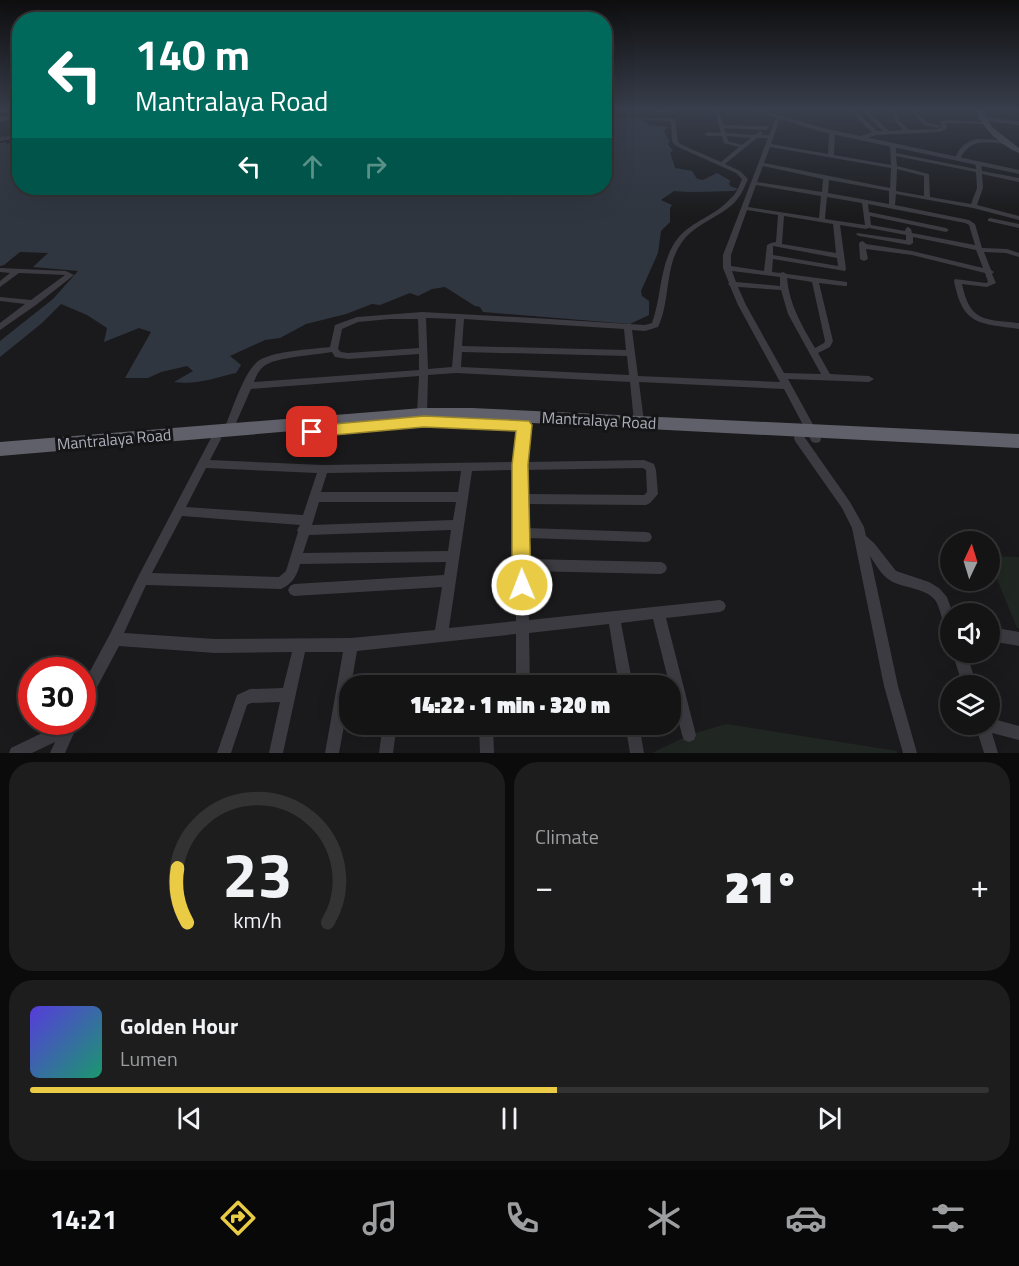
<!DOCTYPE html>
<meta charset="utf-8">
<style>
:root{--surface:#141415;--page:#1d1d1e;--text:#f1f3f6;--muted:#9d9ea0;--line:#333334;--accent:#e9cb45}
body{margin:0;font-family:"Titillium Web",sans-serif;background:var(--page);color:var(--text);height:100vh;display:flex;flex-direction:column;font-size:22px;white-space:nowrap}
*{box-sizing:border-box;margin:0}
p{font-size:20px;color:var(--muted)}
.icon{flex:none;width:33px;height:33px;fill:none;stroke:currentColor;stroke-width:2;stroke-linecap:round;stroke-linejoin:round}
.map{position:relative;height:753px;overflow:hidden}
.drawer{display:flex;flex-direction:column;gap:9px;padding:9px;background:#0b0b0c;flex:1}
.drawer>*{flex:none}
.top-card{position:absolute;left:12px;top:12px;width:600px;height:183px;border-radius:24px;box-shadow:0 6px 24px #0002,0 0 0 2px var(--line);background:#00695c;color:#fff;overflow:hidden}
.needle{width:39px;rotate:4deg}
.buttons{position:absolute;left:940px;top:531px;display:grid;gap:12px}
.buttons a{display:grid;place-items:center;width:60px;height:60px;border-radius:50%;background:var(--surface);box-shadow:0 6px 24px #0002,0 0 0 2px var(--line);font-size:30px}
.speed{position:absolute;left:18px;top:657px;display:flex;gap:12px;font-size:30px;font-weight:700;text-align:center}
.speed>*{display:grid;place-content:center;width:78px;height:78px;border-radius:50%;background:var(--surface);box-shadow:0 6px 24px #0002,0 0 0 2px var(--line);line-height:1}
.speed .limit{border:9px solid #d22;background:#fff;color:#111}
.pin{position:absolute;display:grid;place-items:center;width:51px;height:51px;color:#fff;margin:-26px;border-radius:12px;box-shadow:0 3px 9px #0006}
.me{position:absolute;width:66px;margin:-33px;rotate:359deg;stroke-linejoin:round;filter:drop-shadow(0 0 4px #0008)}
.turn{display:flex;align-items:center;gap:21px;height:126px;padding:0 24px;font-size:27px}
.turn .icon{width:78px;height:78px;stroke-width:2.5}
.turn b{display:block;font-size:42px;line-height:51px}
.lanes{display:flex;align-items:center;height:57px;padding:0 24px;background:#0003;justify-content:center;gap:30px;direction:ltr}
.lanes .off{opacity:.35}
.big{font-size:45px;font-weight:800;line-height:1.1}
.drawer .widget{flex:1;display:flex;flex-direction:column;justify-content:center;gap:9px;min-width:0;padding:0 21px;border-radius:24px;background:var(--page)}
.drawer .dial{align-items:center;gap:0}
.dial svg{height:156px;overflow:visible;fill:none;stroke:var(--line);stroke-width:7;stroke-linecap:round;text-anchor:middle}
.dial text{fill:var(--text);stroke:none}
.song{display:flex;align-items:center;gap:18px}
.cover{width:72px;height:72px;border-radius:9px;background:linear-gradient(135deg,hsl(250 70% 55%),hsl(160 70% 35%))}
.played{height:6px;border-radius:3px;background:linear-gradient(90deg,var(--accent) 55%,var(--line) 55%)}
.keys{display:flex;justify-content:space-around;direction:ltr}
.heat{display:flex;justify-content:space-between;align-items:center;font-size:33px;direction:ltr}
.drawer .tiles{flex:1;display:grid;gap:9px;grid-template-columns:1fr 1fr}
.widget:last-child{grid-column:span 2}
.trip{position:absolute;left:339px;top:675px;width:342px;height:60px;border-radius:24px;background:var(--surface);box-shadow:0 6px 24px #0002,0 0 0 2px var(--line);font-weight:800;line-height:60px;text-align:center}
.tabs{display:flex;height:96px;justify-content:space-around;align-items:center;background:#080808;color:var(--muted)}
.tabs .icon{width:42px;height:42px}
.tabs .active{color:var(--accent)}
.tabs b{font-size:27px;color:var(--text)}
.map>svg:first-child{display:block}
</style>
<div class="map">
<svg width="1019" height="753" viewBox="0 0 1019 753">
<rect width="100%" height="100%" fill="#1a1a1c"/>
<path fill="#202722" d="M19,118V135L0,138V120Z
M990,556L1019,557V628H1017L990,562Z
M726,724L897,751V753H652L689,735Z"/>
<path fill="#303640" d="M610,119H640L650,125L668,127L664,131L670,142L668,144L673,151L670,152L675,168L692,171L697,179L703,180L717,173L731,181L729,183L730,186L738,189L734,191C714,191 694,193 674,191L661,200L672,205L670,208V222L661,231L658,253L641,291L642,296L649,301V315L630,324L483,312L480,307L475,306L445,287L432,289L418,296L410,293L380,305L372,304L346,314L306,324L280,338L265,340L230,356L241,365L236,373C214,378 197,385 174,382L193,371L187,366L161,372L148,378H125L151,332L139,328L104,342L107,328L87,315L61,304L42,323L0,357V341L53,299L78,271L33,267L48,253L20,252L4,265L0,266V143L6,142L7,144L19,140L20,188H604L605,123Z"/>
<g fill="none" stroke-linecap="round" stroke-linejoin="round">
<path fill="#3b3b41" fill-rule="evenodd" d="M4,110H9L0,115V112Z
M656,110H675L658,112L656,111Z
M715,110L719,111L723,125L766,126L769,128L766,130L724,128L726,133L755,135L760,131L763,133L761,135H769L777,116L781,115L771,144L828,154L829,132L832,130L835,132L834,155L891,165L890,145L893,143L896,145V153L976,169L975,163L978,161L981,163L982,171L1019,178V182L982,174L983,188L977,205L1019,216V220L973,208L896,194L895,205L969,220L975,224L982,248L1007,249L1019,253V257L1006,253L984,252L991,270L994,272L992,274L996,283L987,287L962,284C970,323 985,319 1019,323V329C979,323 963,326 954,281L955,279L986,283L988,282L985,273L912,255L866,249L868,259L864,261L860,259L859,243L862,241L864,242L866,244L912,251L983,268L976,250L913,237V243L910,245L859,236L856,234L857,233L906,240V235L869,228L866,229L840,225L846,269L845,271L773,259L772,272L780,273L783,272L787,274L847,282V286H844L819,283L833,341L830,347L818,353L830,374L869,376L874,379L869,382L788,379L821,439L820,442L816,443L812,442L784,389L639,382L644,422L642,425H636L634,422L630,382L456,373L428,375L427,414L425,417H419L417,414L419,376L251,389L232,432H226L224,429C232,411 243,374 257,362C270,351 312,349 330,347L335,325L357,317L422,312L534,318L645,325L652,323C662,296 659,262 678,238C692,221 715,216 730,199C736,194 739,187 742,179L736,173L676,146L672,141L671,121L604,118V116L675,119L678,141L680,144L721,162L739,147L724,143L722,136H707L704,134L707,132L721,133ZM727,136L751,138L742,145L728,141ZM757,138H768L723,255V268L729,283L728,284L730,286L738,305L780,382L638,376L632,330L645,331L658,327C671,300 664,267 682,242C695,224 718,218 734,203C741,196 744,188 748,179L740,171L725,164ZM770,147L891,168L890,188L764,163ZM896,156L976,172L977,188L971,204L930,197L929,174L897,166ZM763,166L823,179L822,192L757,182ZM897,169L924,176V196L896,191ZM829,180L889,191V204L828,193ZM756,185L821,196L819,218L748,207ZM827,197L862,203L865,225L825,219ZM868,204L965,223L969,225L975,245L912,233L911,229L908,227L906,228L905,231L871,225L870,216L946,232L949,230L946,228L869,212ZM747,210L778,215L776,242L771,243L767,245L764,271L731,266V255ZM784,216L833,224L836,253L782,244ZM773,246L837,258L838,266L773,255ZM732,271L780,277V286L736,282ZM787,278L812,282L825,341L824,343L815,348C802,326 789,304 787,278ZM738,287L781,290L788,314L821,374L784,373L746,305ZM426,318L456,319L452,367L428,369ZM390,319H418L419,348L348,353L341,352L338,349L342,329L358,322ZM464,319L624,329L626,350L462,346ZM332,352L335,357L348,359L419,354V370L254,382C256,376 259,370 264,366C276,357 316,355 332,352ZM462,352L627,356L629,375L461,367Z
M849,110H854L877,131H883L861,110H866L889,131L903,130L895,121L892,110H896L899,121L909,130L939,129L941,127L940,122L945,120L983,122L985,123L983,124L945,123L947,128L940,132L877,135L861,140L859,139V137L872,132Z
M909,110H914L928,123L941,126L938,128L924,125Z
M1016,110H1019V111H1016Z
M20,135V138L0,141V137Z
M977,139L1005,140L1008,142L1005,144C984,142 971,138 960,159H956L955,158C960,147 965,142 977,139Z
M990,218L1019,224V228L988,221V219Z
M0,268L66,271L74,275L36,305L0,330V323L25,304L0,301V297L31,300L65,275L19,273L0,287V281L10,273L0,272Z
M524,421L527,422L529,425L526,462L644,460L654,464L656,470L658,494L650,503L646,505L526,504L527,528L646,532L650,533L652,537L650,541L646,542L527,538V559L661,562L665,564L667,568L665,572L661,574L527,571L529,620L720,600L724,602L726,606L724,610L720,612L666,618L696,735L694,740L689,742L684,740L682,735L653,619L621,623L633,686H619L609,624L529,633L530,686H516V634L357,651L351,686H350V693L339,753H325L343,652H305L283,753H269L280,702L251,703L247,705L231,753H217L237,695L250,689L283,688L292,652L215,653L119,646L87,706L82,708V686L110,634L139,575L212,436L216,435L220,436L221,439L210,460L323,465L515,462L519,425L521,422ZM206,468L317,473L303,515L186,507ZM643,468L646,470L647,492L644,495L526,494L525,470ZM515,470L516,621L449,628L472,471ZM461,471L458,492H321L327,473ZM319,502H456L453,520L312,525ZM182,516L300,525L297,530L298,532L286,571L279,577L152,573ZM451,530L448,551L303,553L309,535ZM446,562L444,575L294,584L290,586L288,590L290,594L294,596L442,587L435,630L351,638L215,639L124,633L146,585L281,589C292,584 297,576 300,564Z
M799,434L803,435L850,502L864,527L866,536L874,543L896,571L929,582L939,588L947,597L953,614H951V633L946,632C942,622 941,609 935,600C924,587 905,589 891,581C882,576 876,565 870,556L898,686L917,753H903L884,686L852,528L842,508L795,441L794,438L795,435Z
M990,627L1019,632V646L990,641Z
M952,652H966L977,686H963Z
M990,718L1019,726V740L992,733L998,753H984L975,724H990Z
M65,722H79L65,753H50L55,742L32,753H9L11,748Z
M383,724H397L393,753H379Z
M479,724H493L494,753H480Z
M625,724H639L644,753H630Z"/>
<path fill="#3b3b41" fill-rule="evenodd" d="M752,110H761L823,128L1019,170V174L822,132Z
M981,117L1019,121V125L979,120L978,119Z"/>
<path fill="#494a51" fill-rule="evenodd" d="M975,110H981L992,127L1019,148V153C1000,145 983,129 975,110Z
M20,114V118L0,121V117Z"/>
<path fill="#5f6069" fill-rule="evenodd" d="M422,408H472L1019,434V448L472,420H422L0,456V442Z"/>
</g>
<linearGradient id="sky" x2="0" y2="1"><stop stop-color="#0e0e0f"/><stop offset="0.51" stop-color="#383e4b"/><stop offset="1" stop-color="#383e4b" stop-opacity="0"/></linearGradient>
<rect width="1019" height="215" fill="url(#sky)"/>
<path fill="#e9cb45" stroke="#97842d" stroke-width="1.5" d="M424,416L529,421L532,425L528,465L531,585L528,592L522,594L515,592L512,585V465L516,431L424,427L312,437L306,436L304,432L306,427L312,426Z"/>
<g text-anchor="middle" stroke-width="6" stroke-linejoin="round" paint-order="stroke">
<g font-size="16" fill="#adafbb" stroke="#151517">
<text transform="translate(599 420) rotate(3)" y="6">Mantralaya Road</text>
<text transform="translate(114 439) rotate(-5)" y="6">Mantralaya Road</text>
</g>
</g>
</svg>
<div class="buttons">
<a><svg class="needle" viewBox="-14 -14 28 28"><path d="M0-13l5 13h-10z" fill="#e53935"/><path d="M0 13l5-13h-10z" fill="#9d9ea0"/></svg></a>
<a><svg class="icon" aria-label="sound" viewBox="0 0 24 24"><path d="M4 9h4l5-4v14l-5-4H4zM17 9q2 3 0 6"/></svg></a>
<a><svg class="icon" aria-label="layers" viewBox="0 0 24 24"><path d="M12 4l9 5-9 5-9-5zM3 14l9 5 9-5"/></svg></a>
</div>
<div class="speed"><div class="limit">30</div></div>
<div class="pin" style="left:312px;top:432px;background:#d93025"><svg class="icon" aria-label="arrive" viewBox="0 0 24 24"><path d="M6 21V4h12l-3 4 3 4H6"/></svg></div>
<svg class="me" style="left:522px;top:585px" viewBox="-20 -20 40 40"><circle r="17" fill="#e9cb45" stroke="#fff" stroke-width="3"/><path d="M0-11L8 9 0 5-8 9z" fill="#fff"/></svg>
<div class="trip">14:22 · 1 min · 320 m</div>
<div class="top-card">
<div class="turn"><svg class="icon" aria-label="left" viewBox="0 0 24 24"><path d="M17 20v-9H6M10 6l-5 5 5 5"/></svg><div><b>140 m</b>Mantralaya Road</div></div>
<div class="lanes"><svg class="icon" aria-label="left" viewBox="0 0 24 24"><path d="M17 20v-9H6M10 6l-5 5 5 5"/></svg><svg class="icon off" aria-label="ahead" viewBox="0 0 24 24"><path d="M12 20V5M6 11l6-6 6 6"/></svg><svg class="icon off" aria-label="right" viewBox="0 0 24 24"><path d="M7 20v-9h11M14 6l5 5-5 5"/></svg></div>
</div>
</div>
<section class="drawer">
<div class="tiles">
<div class="widget dial"><svg viewBox="0 0 100 80">
<path d="M14 69A42 42 0 1 1 86 69"/>
<path d="M14 69A42 42 0 0 1 9 41" stroke="#e9cb45"/>
<text x="50" y="56" font-size="32" font-weight="700">23</text>
<text x="50" y="72" font-size="11">km/h</text>
</svg></div>
<div class="widget"><p>Climate</p>
<div class="heat"><a>−</a><b class="big">21°</b><a>+</a></div>
</div>
<div class="widget">
<div class="song"><i class="cover"></i><div><b>Golden Hour</b><p>Lumen</p></div></div>
<div class="played"></div>
<div class="keys"><svg class="icon" aria-label="previous" viewBox="0 0 24 24"><path d="M18 5L8 12l10 7zM5 5v14"/></svg><svg class="icon" aria-label="pause" viewBox="0 0 24 24"><path d="M8 5v14M16 5v14"/></svg><svg class="icon" aria-label="next" viewBox="0 0 24 24"><path d="M6 5l10 7-10 7zM19 5v14"/></svg></div>
</div>
</div>
</section>
<nav class="tabs">
<b>14:21</b>
<svg class="icon active" aria-label="directions" viewBox="0 0 24 24"><path d="M12 3l9 9-9 9-9-9zM9 14v-3h6M13 9l2 2-2 2"/></svg>
<svg class="icon" aria-label="music" viewBox="0 0 24 24"><path d="M9 18V5l10-2v13"/><circle cx="6" cy="18" r="3"/><circle cx="16" cy="16" r="3"/></svg>
<svg class="icon" aria-label="phone" viewBox="0 0 24 24"><path d="M5 4h4l2 5-3 2q2 4 5 5l2-3 5 2v4C11 20 4 13 5 4z"/></svg>
<svg class="icon" aria-label="climate" viewBox="0 0 24 24"><path d="M12 3v18M4 7l16 10M4 17L20 7"/></svg>
<svg class="icon" aria-label="car" viewBox="0 0 24 24"><path d="M5 17H2v-5l4-1 3-4h7l3 4 3 1v5h-3M9 17h6M6 11h13"/><circle cx="7" cy="17" r="2"/><circle cx="17" cy="17" r="2"/></svg>
<svg class="icon" aria-label="filters" viewBox="0 0 24 24"><path d="M4 7h16M4 17h16"/><circle cx="9" cy="7" r="2"/><circle cx="15" cy="17" r="2"/></svg>
</nav>
